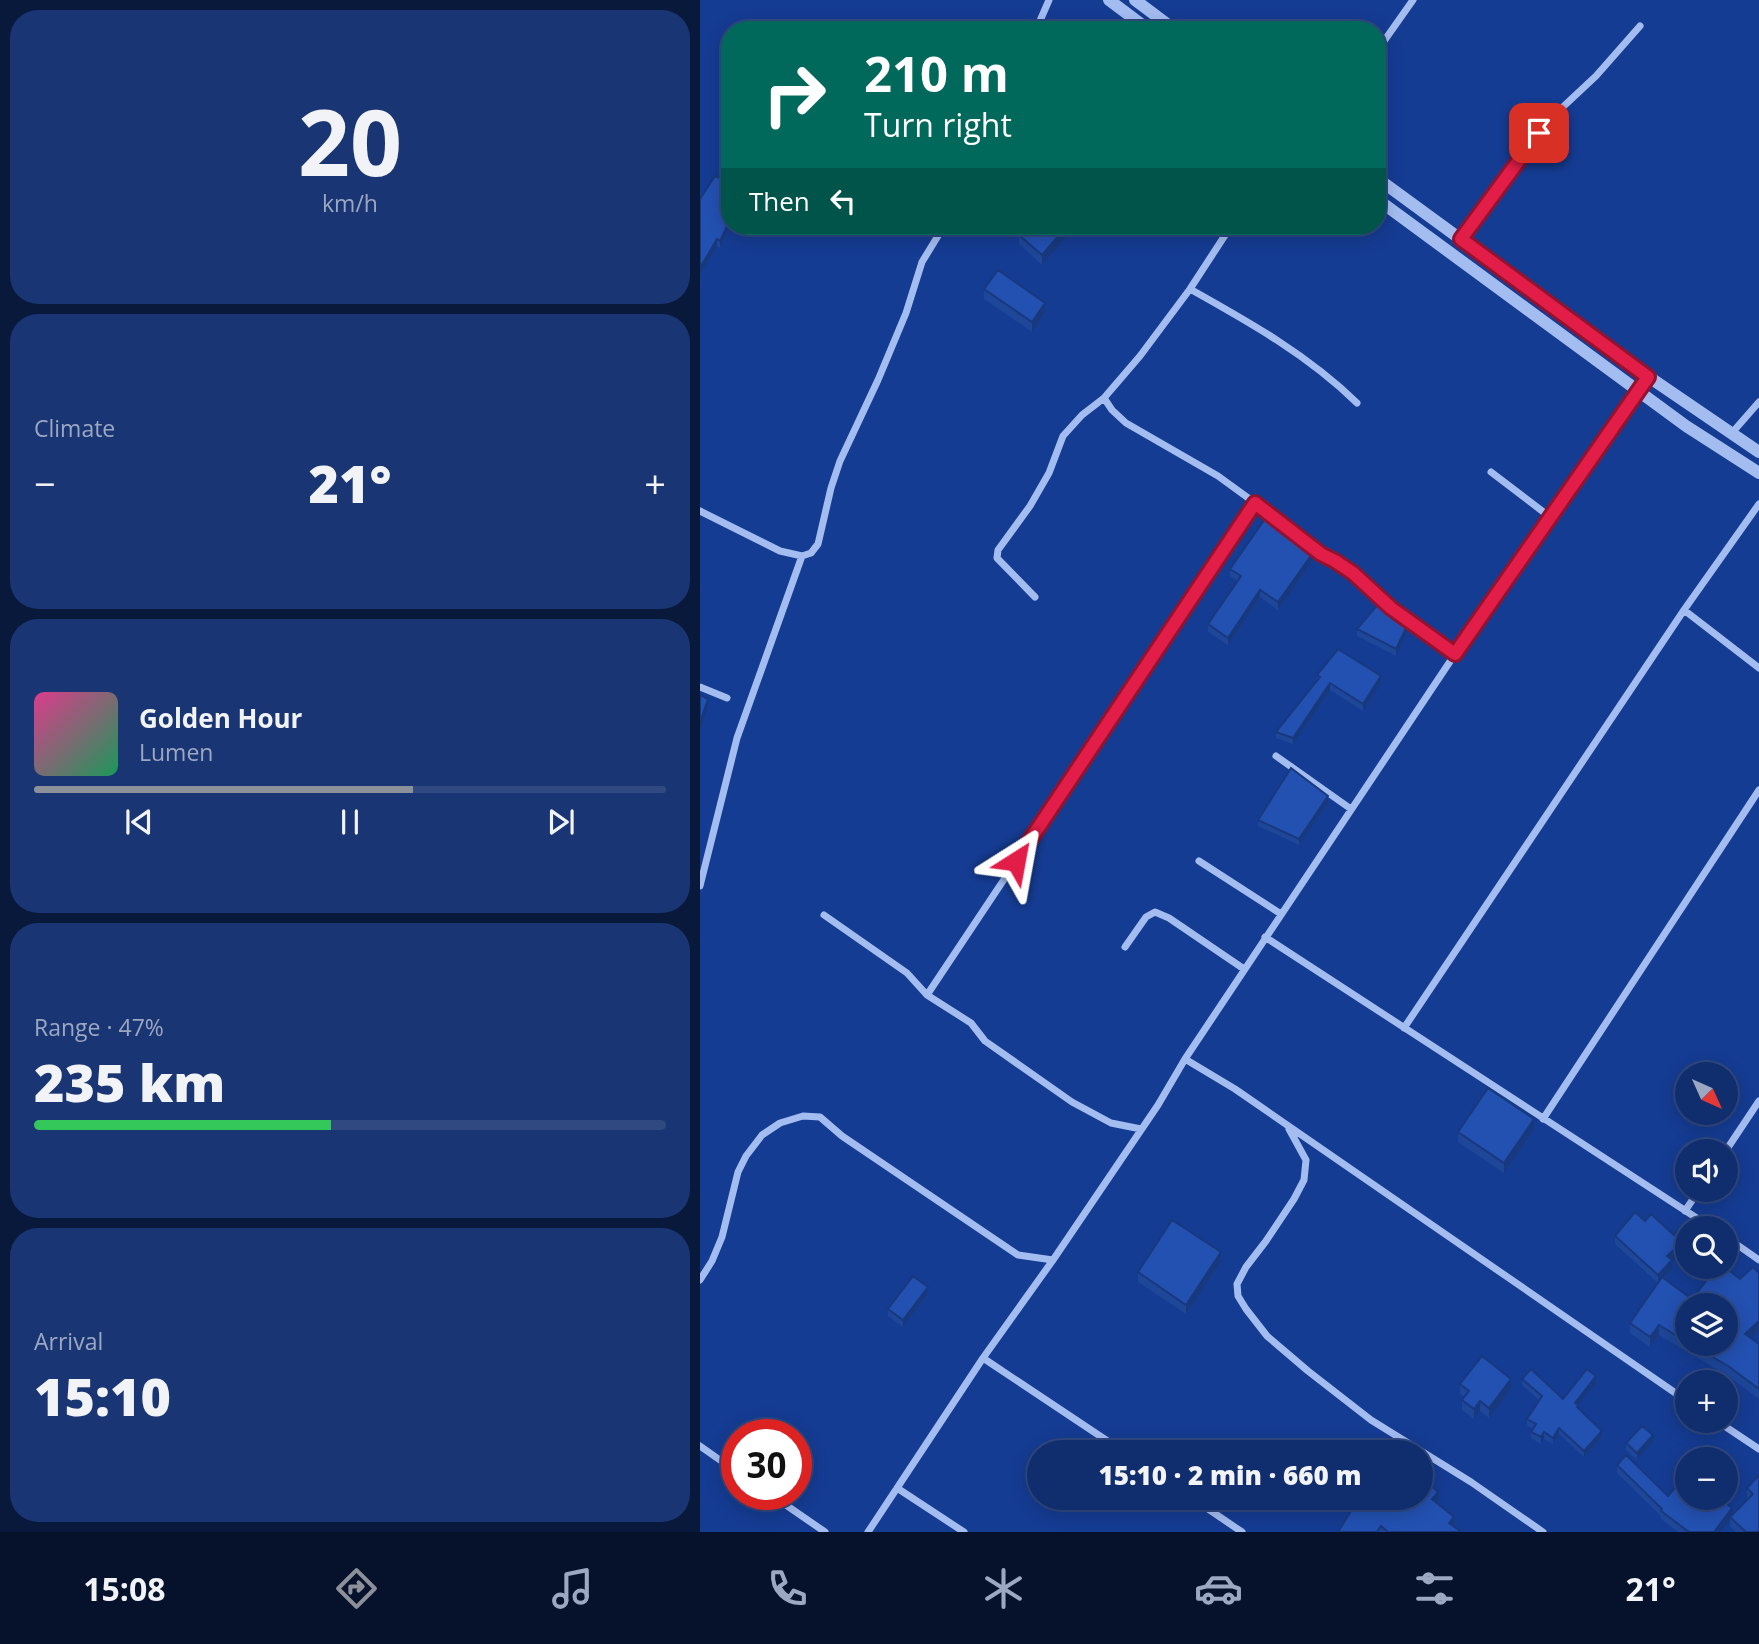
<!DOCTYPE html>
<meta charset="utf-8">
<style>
:root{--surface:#102d6e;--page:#193573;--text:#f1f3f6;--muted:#9ca8c2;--line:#304981;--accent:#8c9099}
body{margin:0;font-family:"Open Sans",sans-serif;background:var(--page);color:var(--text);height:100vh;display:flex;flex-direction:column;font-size:26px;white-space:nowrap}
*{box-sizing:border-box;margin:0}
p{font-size:23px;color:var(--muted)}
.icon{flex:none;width:38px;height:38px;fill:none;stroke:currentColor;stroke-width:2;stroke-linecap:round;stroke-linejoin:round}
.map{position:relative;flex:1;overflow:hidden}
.sheet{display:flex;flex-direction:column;gap:10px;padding:10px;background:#09193c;width:700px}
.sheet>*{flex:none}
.hud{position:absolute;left:21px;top:21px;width:665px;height:214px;border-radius:28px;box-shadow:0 4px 18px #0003,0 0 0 2px var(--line);background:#00695c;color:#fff;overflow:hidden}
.needle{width:46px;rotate:135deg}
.fabs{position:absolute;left:975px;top:1062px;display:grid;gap:14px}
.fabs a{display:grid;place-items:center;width:63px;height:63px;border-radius:50%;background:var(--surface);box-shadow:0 4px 18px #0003,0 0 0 2px var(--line);font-size:35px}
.speed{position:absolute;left:21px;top:1419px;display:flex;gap:14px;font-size:35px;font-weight:700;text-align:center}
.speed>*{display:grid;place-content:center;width:91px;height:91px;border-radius:50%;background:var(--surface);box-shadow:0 4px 18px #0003,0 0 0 2px var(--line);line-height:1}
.speed .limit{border:10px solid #d22;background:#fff;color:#111}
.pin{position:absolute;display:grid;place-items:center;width:60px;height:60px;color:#fff;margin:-30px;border-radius:14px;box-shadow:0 4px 10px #0006}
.me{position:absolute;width:77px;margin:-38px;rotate:34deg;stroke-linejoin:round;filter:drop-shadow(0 0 5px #0008)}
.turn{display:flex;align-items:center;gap:24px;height:147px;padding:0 28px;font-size:32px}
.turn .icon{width:91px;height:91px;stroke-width:2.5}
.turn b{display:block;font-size:49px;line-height:60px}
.then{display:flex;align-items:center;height:66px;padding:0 28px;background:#0003;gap:14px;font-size:26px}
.big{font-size:52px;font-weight:800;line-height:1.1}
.sheet .widget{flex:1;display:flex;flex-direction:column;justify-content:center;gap:10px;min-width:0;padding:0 24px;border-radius:28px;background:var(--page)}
.sheet .dial{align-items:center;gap:0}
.dial b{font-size:91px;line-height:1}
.song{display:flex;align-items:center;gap:21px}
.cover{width:84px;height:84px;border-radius:10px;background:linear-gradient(135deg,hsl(330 70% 55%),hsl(150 70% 35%))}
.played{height:7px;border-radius:4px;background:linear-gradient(90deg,var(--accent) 60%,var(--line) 60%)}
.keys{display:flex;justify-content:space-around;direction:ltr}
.heat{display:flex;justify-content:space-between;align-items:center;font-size:38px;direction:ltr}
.charge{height:10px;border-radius:5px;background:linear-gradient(90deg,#34c759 47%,var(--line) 0)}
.trip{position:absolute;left:327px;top:1440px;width:406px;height:70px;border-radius:35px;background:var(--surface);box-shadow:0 4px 18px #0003,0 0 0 2px var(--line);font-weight:800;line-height:70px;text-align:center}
.tab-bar{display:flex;height:112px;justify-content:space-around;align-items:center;background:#06122c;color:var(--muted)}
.tab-bar .icon{width:49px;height:49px}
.tab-bar .current{color:var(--accent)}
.tab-bar b{font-size:32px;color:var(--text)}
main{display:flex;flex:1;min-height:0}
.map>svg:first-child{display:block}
</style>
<main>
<section class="sheet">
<div class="widget dial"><b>20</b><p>km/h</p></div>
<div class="widget"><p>Climate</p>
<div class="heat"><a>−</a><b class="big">21°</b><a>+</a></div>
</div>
<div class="widget">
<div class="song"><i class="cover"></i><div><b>Golden Hour</b><p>Lumen</p></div></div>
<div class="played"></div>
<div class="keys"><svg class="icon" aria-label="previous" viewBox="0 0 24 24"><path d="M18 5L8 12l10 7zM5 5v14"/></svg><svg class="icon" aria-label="pause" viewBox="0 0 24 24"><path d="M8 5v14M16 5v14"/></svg><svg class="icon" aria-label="next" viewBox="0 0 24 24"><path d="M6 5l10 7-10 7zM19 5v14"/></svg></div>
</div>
<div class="widget"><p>Range · 47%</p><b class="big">235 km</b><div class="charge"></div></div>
<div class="widget"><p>Arrival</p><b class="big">15:10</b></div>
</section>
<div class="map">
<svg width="1059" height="1532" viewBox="0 0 1059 1532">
<rect width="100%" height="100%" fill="#153c93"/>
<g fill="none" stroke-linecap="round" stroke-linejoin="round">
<path stroke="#a4bdf1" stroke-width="7" d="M336,30L349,0
M677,51L713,0
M761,239L850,119L896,76L940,26
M490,289C549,322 608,355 657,403
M404,398L412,410L426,423L518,476L573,516L621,554L635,560L653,573L691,608L755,654
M1031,434L1059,402
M791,472L850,517
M0,511L80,551L102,556L111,553L118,544L131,488L140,461L178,380L206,313L222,262L244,226
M335,597L297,558L298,550L330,506L349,473L363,436L382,415L404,398L440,356L490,289L531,226
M984,610L1059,668
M0,687L27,698
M576,756L651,809
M499,861L581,914
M0,886L37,738L102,556
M124,915L207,973L227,995L271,1023L285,1041L372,1102L411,1123L441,1129
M565,937L1012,1228
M425,947L446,917L455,912L469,918L544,969
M227,995L555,503
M704,1028L984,610L1059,504
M485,1059L535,1089L987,1401
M843,1119L1059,790
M589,1129L606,1160L604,1180L594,1199L566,1241L546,1267L537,1284L538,1296L546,1309L567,1336L608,1371L671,1420L771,1482L843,1532
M1025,1152L1059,1101
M985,1211L999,1190
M1026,1237L1059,1260
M0,1280L12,1261L22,1237L38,1172L46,1156L62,1135L80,1123L103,1116L120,1117L142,1136L318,1255L353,1260
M283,1358L424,1452
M1017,1421L1059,1449
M0,1446L37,1472
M197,1488L264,1532
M70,1494L125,1532
M492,1498L542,1532
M168,1532L283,1358L353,1260L458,1105L485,1059L755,654L949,377"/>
<path stroke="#a4bdf1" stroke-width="12" d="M409,0L449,30
M435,0L475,30
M677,178L949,377L1059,452
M677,199L986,426L1059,473"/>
</g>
<path fill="#1e4699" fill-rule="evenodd" d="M0,199L30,226L20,248L17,246L0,274Z
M326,226H376L342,265L319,244V235Z
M284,289L345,313L332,332L284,299Z
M615,557L578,610L560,597L528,645L508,632V624L537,581L530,576V569Z
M657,629L708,631L696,656L657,636Z
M617,675L681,683L663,711L630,690L593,744L576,738V732L617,680Z
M628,803L599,845L558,826V820Z
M834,1129L804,1173L758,1142V1132Z
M945,1221L974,1235L972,1269L963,1279L1059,1344V1399L1028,1376L959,1335L950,1347L930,1333V1323L958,1283L915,1244V1236ZM987,1306L1026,1344H987Z
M521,1261L486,1314L438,1282V1272Z
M228,1293L203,1327L188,1316V1309Z
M822,1379L863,1399L896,1383L878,1405V1408L902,1437L884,1457L859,1434L853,1444L844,1439L841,1444L831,1438V1432L833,1429L827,1425V1419L839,1400L822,1385Z
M760,1384L811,1389L789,1418L780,1411L774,1419L762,1410V1400L764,1397L760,1394Z
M953,1442L937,1460L926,1450V1443Z
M917,1465L968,1496L1032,1515L1048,1499L1047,1497V1488L1059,1475V1532H1036L1030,1526V1520L1020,1532H978L961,1519V1516L917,1473Z
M548,1498H577L568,1512Z
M706,1500L738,1501L736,1502L754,1526L760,1532H638Z"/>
<path fill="#18397d" d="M30,220V226L20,248V241Z
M367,226H376L342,265V255Z
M17,239V246L0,274V268Z
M345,303V313L332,332V322Z
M615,550V557L578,610V602Z
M560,590V597L528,645V638Z
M708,624V631L696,656V649Z
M681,676V683L663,711V704Z
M630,683V690L593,744V738Z
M8,699V706L0,730V723Z
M628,796V803L599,845V839Z
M834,1119V1129L804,1173V1163Z
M987,1238V1247L972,1261V1269L958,1284V1275L967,1256Z
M521,1252V1261L486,1314V1305Z
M228,1287V1293L203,1327V1320Z
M1059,1321V1331L1045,1343V1334Z
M959,1325V1335L950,1347V1337Z
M896,1376V1383L875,1409V1403Z
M811,1379V1389L789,1418V1408Z
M780,1401V1411L774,1419V1409Z
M859,1428V1434L853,1444V1438Z
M902,1431V1437L884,1457V1451Z
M844,1432V1439L841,1444V1437Z
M953,1435V1442L937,1460V1453Z
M738,1492V1501L732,1507V1499Z
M571,1498H577L568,1512V1502Z
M1032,1508V1517H1030V1520L1020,1532H1014Z
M754,1517V1526L749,1532V1523Z"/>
<path fill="#2351b2" stroke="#18397d" stroke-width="2" d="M15,176L30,182V220L20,241L17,239L0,268V199Z
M326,226H367L342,255L319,235Z
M298,270L345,303L332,322L284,289Z
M567,516L615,550L578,602L560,590L528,638L508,624L541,576L530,569Z
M679,603L708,624L696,649L657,629Z
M638,649L681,676L663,704L630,683L593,738L576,732L620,677L617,675Z
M0,695L8,699L0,723Z
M591,768L628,796L599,839L558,820Z
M788,1088L834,1119L804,1163L758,1132Z
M935,1212L945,1221L951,1214L974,1235L989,1220L997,1228H987V1238L967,1256L972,1260L958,1275L915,1236Z
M472,1220L521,1252L486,1305L438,1272Z
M1017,1267H1025L1040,1279L1053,1267L1059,1273V1321L1045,1334L1059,1344V1389L1028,1366L990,1344H1026V1306H987V1342L959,1325L950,1337L930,1323L962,1277L992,1299Z
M213,1276L228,1287L203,1320L188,1309Z
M782,1356L811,1379L789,1408L780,1401L774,1409L762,1400L769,1391L760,1384Z
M831,1369L863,1399L887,1369L896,1376L875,1403L878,1405L877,1407L902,1431L884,1451L859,1428L853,1438L844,1432L841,1437L831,1432L836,1424L827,1419L842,1396L822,1379Z
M942,1426L953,1435L937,1453L926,1443Z
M578,1441L595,1452H570Z
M926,1455L968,1496L987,1473V1498H1019L1032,1508L1014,1532H989L961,1511L962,1509L917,1465Z
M1059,1475V1532H1046L1030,1517L1053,1494L1047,1488Z
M724,1479L738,1492L732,1499L754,1517L749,1523L760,1531V1532H688L681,1526L677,1532H638L659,1498H704L706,1500L708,1498H721V1483Z"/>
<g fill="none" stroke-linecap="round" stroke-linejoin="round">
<g stroke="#92132f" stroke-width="18">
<path id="route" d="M316,861L555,503L621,554L635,561L653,573L691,608L755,654L948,377L761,239L839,133"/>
</g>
<use href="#route" stroke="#e11d48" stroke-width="12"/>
</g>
</svg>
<div class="fabs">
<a><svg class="needle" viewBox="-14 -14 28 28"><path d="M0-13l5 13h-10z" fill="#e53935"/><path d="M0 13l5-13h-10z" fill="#9ca8c2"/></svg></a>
<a><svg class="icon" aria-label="sound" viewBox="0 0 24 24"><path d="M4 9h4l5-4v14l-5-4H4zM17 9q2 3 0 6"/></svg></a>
<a><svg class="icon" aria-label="search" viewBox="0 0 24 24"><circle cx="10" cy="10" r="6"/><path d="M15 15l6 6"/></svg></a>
<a><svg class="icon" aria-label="layers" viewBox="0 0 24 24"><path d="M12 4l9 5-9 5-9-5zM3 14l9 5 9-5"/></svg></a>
<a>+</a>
<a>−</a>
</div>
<div class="speed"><div class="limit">30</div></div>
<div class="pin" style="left:839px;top:133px;background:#d93025"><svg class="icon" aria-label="arrive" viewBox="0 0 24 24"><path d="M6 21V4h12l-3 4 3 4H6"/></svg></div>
<svg class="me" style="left:316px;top:861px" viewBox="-20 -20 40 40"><path d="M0-17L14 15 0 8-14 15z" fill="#e11d48" stroke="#fff" stroke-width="4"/></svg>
<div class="trip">15:10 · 2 min · 660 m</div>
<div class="hud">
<div class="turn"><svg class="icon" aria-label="right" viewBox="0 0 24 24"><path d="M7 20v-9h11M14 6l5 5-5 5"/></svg><div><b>210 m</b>Turn right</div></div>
<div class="then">Then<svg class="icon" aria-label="left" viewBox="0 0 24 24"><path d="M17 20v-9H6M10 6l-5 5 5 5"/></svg></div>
</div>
</div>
</main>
<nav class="tab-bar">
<b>15:08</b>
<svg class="icon current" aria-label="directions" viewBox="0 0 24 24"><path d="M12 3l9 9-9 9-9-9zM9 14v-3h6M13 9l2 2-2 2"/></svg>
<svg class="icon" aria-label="music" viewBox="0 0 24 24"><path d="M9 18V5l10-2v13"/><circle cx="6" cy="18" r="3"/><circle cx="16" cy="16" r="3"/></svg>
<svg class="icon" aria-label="phone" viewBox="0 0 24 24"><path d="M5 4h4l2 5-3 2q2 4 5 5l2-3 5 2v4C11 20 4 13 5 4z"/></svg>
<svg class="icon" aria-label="climate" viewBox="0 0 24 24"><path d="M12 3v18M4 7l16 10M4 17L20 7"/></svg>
<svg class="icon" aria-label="car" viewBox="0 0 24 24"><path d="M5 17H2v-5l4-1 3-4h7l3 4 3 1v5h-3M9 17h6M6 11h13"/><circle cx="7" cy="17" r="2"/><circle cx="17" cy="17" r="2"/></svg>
<svg class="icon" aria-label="filters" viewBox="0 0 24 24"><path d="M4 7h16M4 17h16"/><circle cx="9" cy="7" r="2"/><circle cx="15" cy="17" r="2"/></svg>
<b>21°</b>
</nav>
